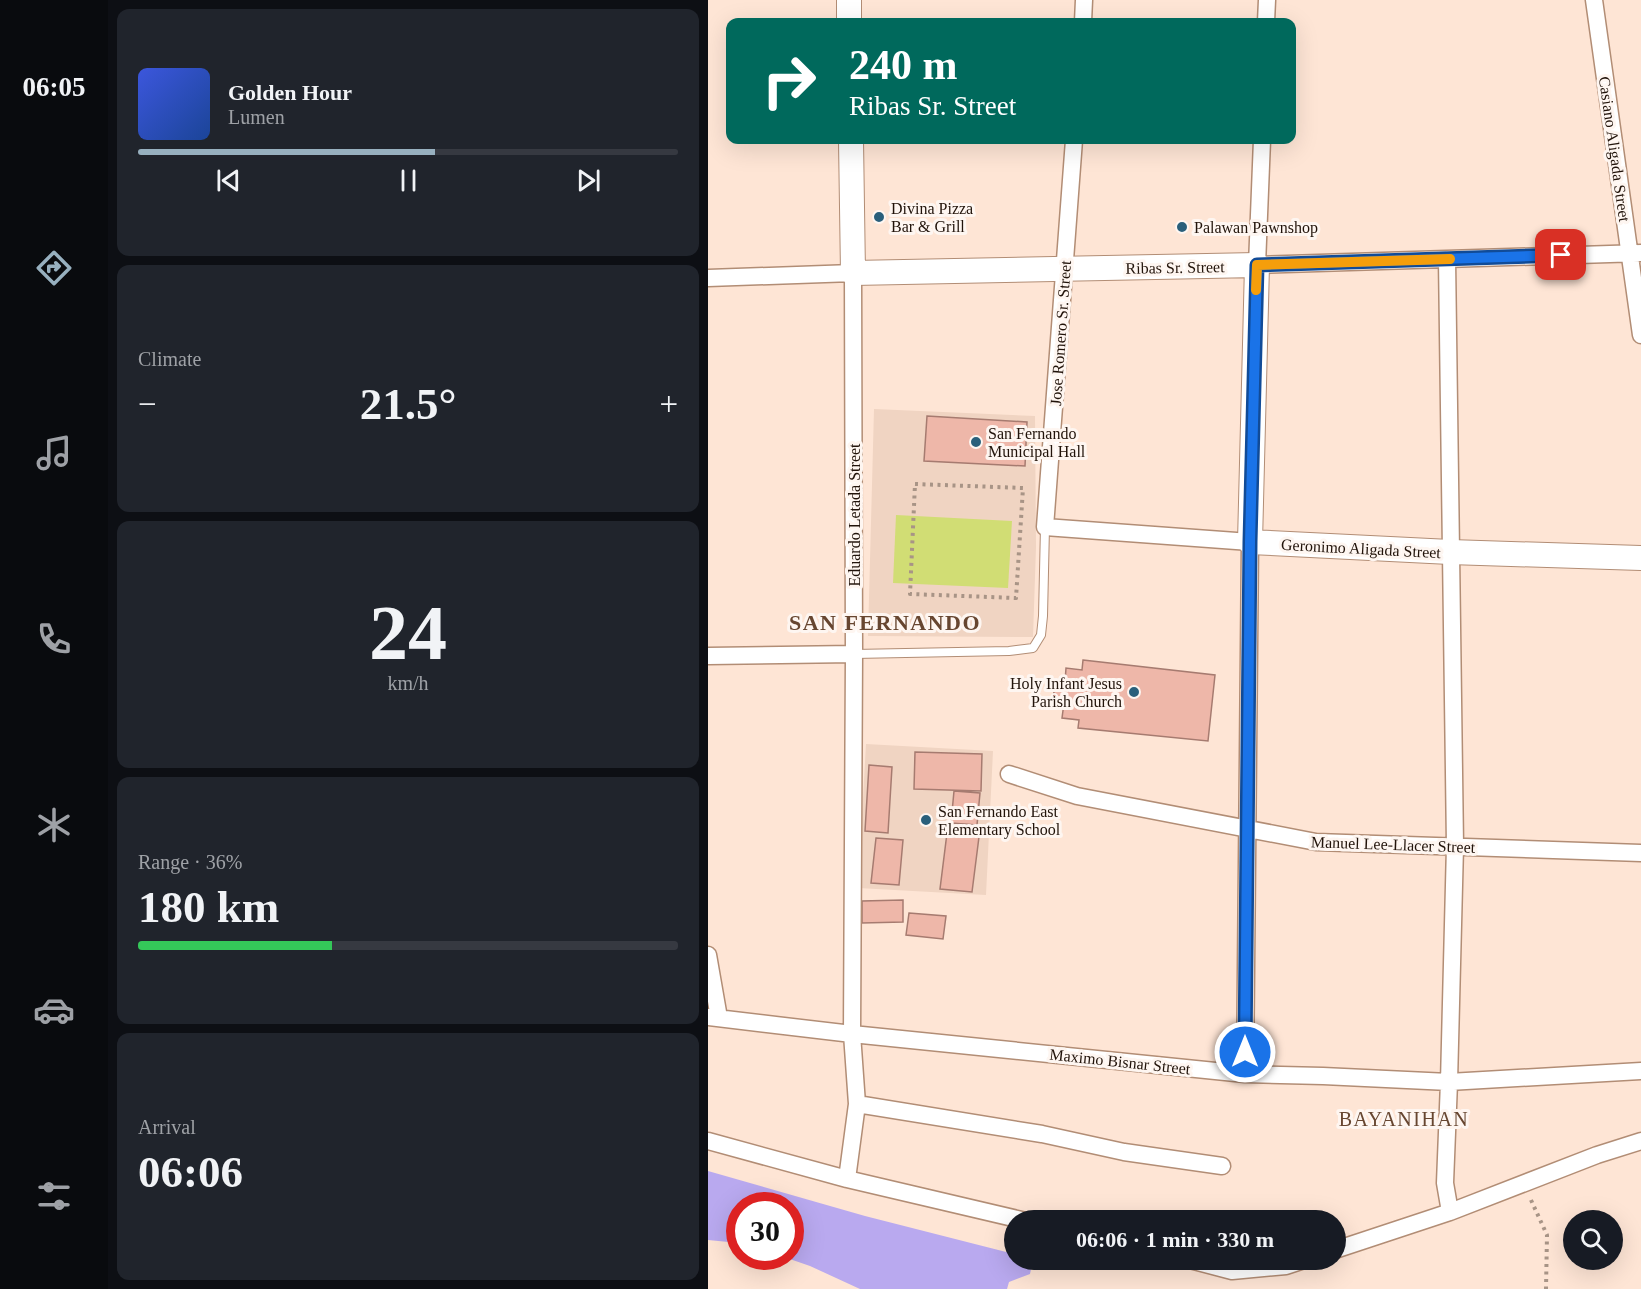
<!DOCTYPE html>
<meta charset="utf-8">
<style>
:root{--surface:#171b24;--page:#20242c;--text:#f1f3f6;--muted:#9ea1a6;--line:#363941;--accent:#97b0bf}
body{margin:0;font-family:Georgia,serif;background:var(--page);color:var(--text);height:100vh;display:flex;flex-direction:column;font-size:22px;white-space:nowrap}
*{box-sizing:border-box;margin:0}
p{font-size:20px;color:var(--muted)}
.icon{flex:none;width:33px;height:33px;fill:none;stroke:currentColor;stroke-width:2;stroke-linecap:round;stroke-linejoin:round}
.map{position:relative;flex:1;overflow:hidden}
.drawer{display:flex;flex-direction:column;gap:9px;padding:9px;background:#0d0f14;width:600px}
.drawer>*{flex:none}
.banner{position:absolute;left:18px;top:18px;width:570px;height:126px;border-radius:12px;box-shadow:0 6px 24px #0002;background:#00695c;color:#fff;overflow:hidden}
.fabs{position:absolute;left:855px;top:1210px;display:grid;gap:12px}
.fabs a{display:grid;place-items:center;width:60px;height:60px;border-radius:50%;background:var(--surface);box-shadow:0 6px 24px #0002;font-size:30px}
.speed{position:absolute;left:18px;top:1192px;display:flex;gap:12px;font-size:30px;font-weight:700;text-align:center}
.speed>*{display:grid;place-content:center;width:78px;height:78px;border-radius:50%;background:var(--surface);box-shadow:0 6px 24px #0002;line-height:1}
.speed .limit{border:9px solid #d22;background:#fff;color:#111}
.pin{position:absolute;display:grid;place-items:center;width:51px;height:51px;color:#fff;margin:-26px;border-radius:12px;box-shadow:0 3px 9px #0006}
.me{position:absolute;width:66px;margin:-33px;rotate:0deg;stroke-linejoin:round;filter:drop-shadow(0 0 4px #0008)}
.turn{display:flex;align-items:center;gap:21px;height:126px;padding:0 24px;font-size:27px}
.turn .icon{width:78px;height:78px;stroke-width:2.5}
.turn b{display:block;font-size:42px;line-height:51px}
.big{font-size:45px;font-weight:700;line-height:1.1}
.drawer .tile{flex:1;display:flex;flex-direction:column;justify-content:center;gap:9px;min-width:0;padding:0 21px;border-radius:12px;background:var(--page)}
.drawer .dial{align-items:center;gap:0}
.dial b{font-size:78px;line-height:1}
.song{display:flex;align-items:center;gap:18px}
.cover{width:72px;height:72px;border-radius:9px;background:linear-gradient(135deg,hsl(230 70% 55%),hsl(220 70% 35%))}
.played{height:6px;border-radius:3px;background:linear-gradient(90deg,var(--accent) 55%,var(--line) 55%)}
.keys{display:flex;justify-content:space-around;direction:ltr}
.heat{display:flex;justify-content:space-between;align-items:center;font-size:33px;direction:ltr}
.charge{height:9px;border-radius:4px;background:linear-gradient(90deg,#34c759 36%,var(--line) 0)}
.trip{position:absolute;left:296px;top:1210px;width:342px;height:60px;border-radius:30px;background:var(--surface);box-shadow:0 6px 24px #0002;font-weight:700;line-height:60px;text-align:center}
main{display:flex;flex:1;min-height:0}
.tabs{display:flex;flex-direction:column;width:108px;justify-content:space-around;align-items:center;background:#090b0e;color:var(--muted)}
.tabs .icon{width:42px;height:42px}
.tabs .on{color:var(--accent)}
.tabs b{font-size:27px;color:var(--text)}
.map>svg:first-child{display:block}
</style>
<main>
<nav class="tabs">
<b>06:05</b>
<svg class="icon on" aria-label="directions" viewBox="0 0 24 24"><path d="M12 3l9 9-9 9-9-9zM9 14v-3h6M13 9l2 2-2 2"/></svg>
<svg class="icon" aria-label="music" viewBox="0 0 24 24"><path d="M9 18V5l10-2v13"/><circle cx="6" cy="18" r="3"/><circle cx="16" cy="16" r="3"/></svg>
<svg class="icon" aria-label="phone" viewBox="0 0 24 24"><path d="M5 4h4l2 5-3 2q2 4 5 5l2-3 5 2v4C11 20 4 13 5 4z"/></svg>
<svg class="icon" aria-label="climate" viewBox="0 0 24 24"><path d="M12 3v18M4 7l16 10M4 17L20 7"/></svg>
<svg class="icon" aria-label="car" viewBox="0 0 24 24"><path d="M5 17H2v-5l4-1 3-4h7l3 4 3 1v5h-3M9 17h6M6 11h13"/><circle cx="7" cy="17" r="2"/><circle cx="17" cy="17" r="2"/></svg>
<svg class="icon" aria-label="filters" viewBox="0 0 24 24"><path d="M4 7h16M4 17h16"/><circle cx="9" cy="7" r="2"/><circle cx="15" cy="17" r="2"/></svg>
</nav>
<section class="drawer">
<div class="tile">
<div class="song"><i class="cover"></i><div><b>Golden Hour</b><p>Lumen</p></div></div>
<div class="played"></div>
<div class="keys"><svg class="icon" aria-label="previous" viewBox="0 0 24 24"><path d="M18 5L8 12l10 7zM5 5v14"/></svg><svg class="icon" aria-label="pause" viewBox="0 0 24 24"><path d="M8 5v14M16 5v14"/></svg><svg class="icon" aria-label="next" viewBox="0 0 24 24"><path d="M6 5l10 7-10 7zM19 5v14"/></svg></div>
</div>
<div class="tile"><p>Climate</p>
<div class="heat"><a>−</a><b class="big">21.5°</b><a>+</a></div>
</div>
<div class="tile dial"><b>24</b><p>km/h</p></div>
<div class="tile"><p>Range · 36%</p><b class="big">180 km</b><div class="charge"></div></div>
<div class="tile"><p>Arrival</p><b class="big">06:06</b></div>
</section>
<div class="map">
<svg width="933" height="1289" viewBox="0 0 933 1289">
<rect width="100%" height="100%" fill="#fee5d5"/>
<path fill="#f0d4c2" d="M166,409L327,416L328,547L325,637L160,636Z
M158,744L285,751L278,895L150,888Z"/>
<path fill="#d1dd74" d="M188,515L304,521L300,588L185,583Z"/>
<path fill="#b9a9ef" d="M0,1171L157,1216L306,1254V1260H325L322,1274L301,1282L299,1289H152L102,1266L76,1257H82V1206H32L31,1243L0,1240Z"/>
<path fill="#eeb7a9" stroke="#a67b70" stroke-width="1.5" d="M219,416L319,422L317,466L216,461Z
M375,660L507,675L500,741L370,728L371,720L354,718L356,703L345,702L347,681L357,682L358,668L374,670Z
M207,752L274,754L273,791L206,789Z
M161,765L184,767L180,833L157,831Z
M246,791L272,793L269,825L243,823Z
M240,825L272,829L264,892L232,889Z
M168,838L195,840L191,885L163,883Z
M195,900V922L154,923V901Z
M201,913L238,916L235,939L198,935Z"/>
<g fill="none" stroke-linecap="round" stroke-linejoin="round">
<g stroke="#b28d75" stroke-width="10">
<path id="service" d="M146,654L301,651L325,648L333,635L335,616L337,527"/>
</g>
<g stroke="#b28d75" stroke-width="19">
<path id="minor" d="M886,0L933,335
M375,22L376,0
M558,22L559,0
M366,140L337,527L542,542L537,1074
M554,140L549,265L933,253
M739,259L747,846L741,1082L737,1183L742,1212
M0,278L145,273L146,654L144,1034L149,1104L139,1179
M0,656L146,654
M301,774L369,796L608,842L933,853
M0,955L11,1018
M0,1017L144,1034L537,1074L615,1076L741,1082L933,1071
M149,1104L334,1134L416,1152L514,1166
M0,1141L139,1179L318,1221
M627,1250L742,1212L889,1155L933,1141
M482,1260L524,1271L578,1266L596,1260"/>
</g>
<g stroke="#b28d75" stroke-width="26">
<path id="secondary" d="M141,0V22
M143,140L145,273L549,265L542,542L742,552L933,558"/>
</g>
<path stroke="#a89486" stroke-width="4" stroke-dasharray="3 4.5" stroke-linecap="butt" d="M207,484L315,488L308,598L202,594Z
M823,1200L839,1235L838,1289"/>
<use href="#service" stroke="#fff" stroke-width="8"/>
<use href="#minor" stroke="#fff" stroke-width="16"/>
<use href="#secondary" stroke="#fff" stroke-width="24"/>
</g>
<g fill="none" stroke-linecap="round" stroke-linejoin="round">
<g stroke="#114b97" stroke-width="15">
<path id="route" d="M537,1052L542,542L549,265L853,255"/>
</g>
<use href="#route" stroke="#1a73e8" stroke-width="10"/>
<path stroke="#f59e0b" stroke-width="10" d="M548,290L549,265L742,259"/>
</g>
<g fill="#2a5f7b" stroke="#fef6f1" stroke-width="2">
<circle cx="171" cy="217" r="6"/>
<circle cx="474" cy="227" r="6"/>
<circle cx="268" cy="442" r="6"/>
<circle cx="426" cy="692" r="6"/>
<circle cx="218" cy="820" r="6"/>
</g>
<g text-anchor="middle" stroke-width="6" stroke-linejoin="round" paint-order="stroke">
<g font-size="16" fill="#21130a" stroke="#fef6f1">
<text transform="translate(907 149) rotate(82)" y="6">Casiano Aligada Street</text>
<text transform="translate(467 267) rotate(-1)" y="6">Ribas Sr. Street</text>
<text transform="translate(352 333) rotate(-86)" y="6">Jose Romero Sr. Street</text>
<text transform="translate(146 515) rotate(-90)" y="6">Eduardo Letada Street</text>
<text transform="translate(653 548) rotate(3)" y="6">Geronimo Aligada Street</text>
<text transform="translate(685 844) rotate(2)" y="6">Manuel Lee-Llacer Street</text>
<text transform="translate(412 1061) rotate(6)" y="6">Maximo Bisnar Street</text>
</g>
<g font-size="16" fill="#21130a" stroke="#fef6f1" text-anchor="start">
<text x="183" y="214">Divina Pizza<tspan x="183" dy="18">Bar &amp; Grill</tspan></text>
<text x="486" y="233">Palawan Pawnshop</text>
<text x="280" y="439">San Fernando<tspan x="280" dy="18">Municipal Hall</tspan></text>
<text x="414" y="689" text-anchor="end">Holy Infant Jesus<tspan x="414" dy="18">Parish Church</tspan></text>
<text x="230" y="817">San Fernando East<tspan x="230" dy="18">Elementary School</tspan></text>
</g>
<g font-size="20" letter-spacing="1.5" fill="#674630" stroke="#fef6f1">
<text x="696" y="1126">BAYANIHAN</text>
</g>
<g font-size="22" font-weight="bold" letter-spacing="1.5" fill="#674630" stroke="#fef6f1">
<text x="177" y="630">SAN FERNANDO</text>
</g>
</g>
</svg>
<div class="fabs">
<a><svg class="icon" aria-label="search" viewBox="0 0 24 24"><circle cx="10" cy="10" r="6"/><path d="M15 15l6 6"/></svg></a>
</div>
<div class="speed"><div class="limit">30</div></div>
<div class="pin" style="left:853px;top:255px;background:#d93025"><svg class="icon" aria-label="arrive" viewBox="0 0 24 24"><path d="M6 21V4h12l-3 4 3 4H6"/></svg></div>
<svg class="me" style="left:537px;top:1052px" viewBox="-20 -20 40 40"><circle r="17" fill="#1a73e8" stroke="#fff" stroke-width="3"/><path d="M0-11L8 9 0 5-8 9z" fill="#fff"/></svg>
<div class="trip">06:06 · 1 min · 330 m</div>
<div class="banner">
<div class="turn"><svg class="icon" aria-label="right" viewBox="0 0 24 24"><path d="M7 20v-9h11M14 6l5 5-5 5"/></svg><div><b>240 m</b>Ribas Sr. Street</div></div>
</div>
</div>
</main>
